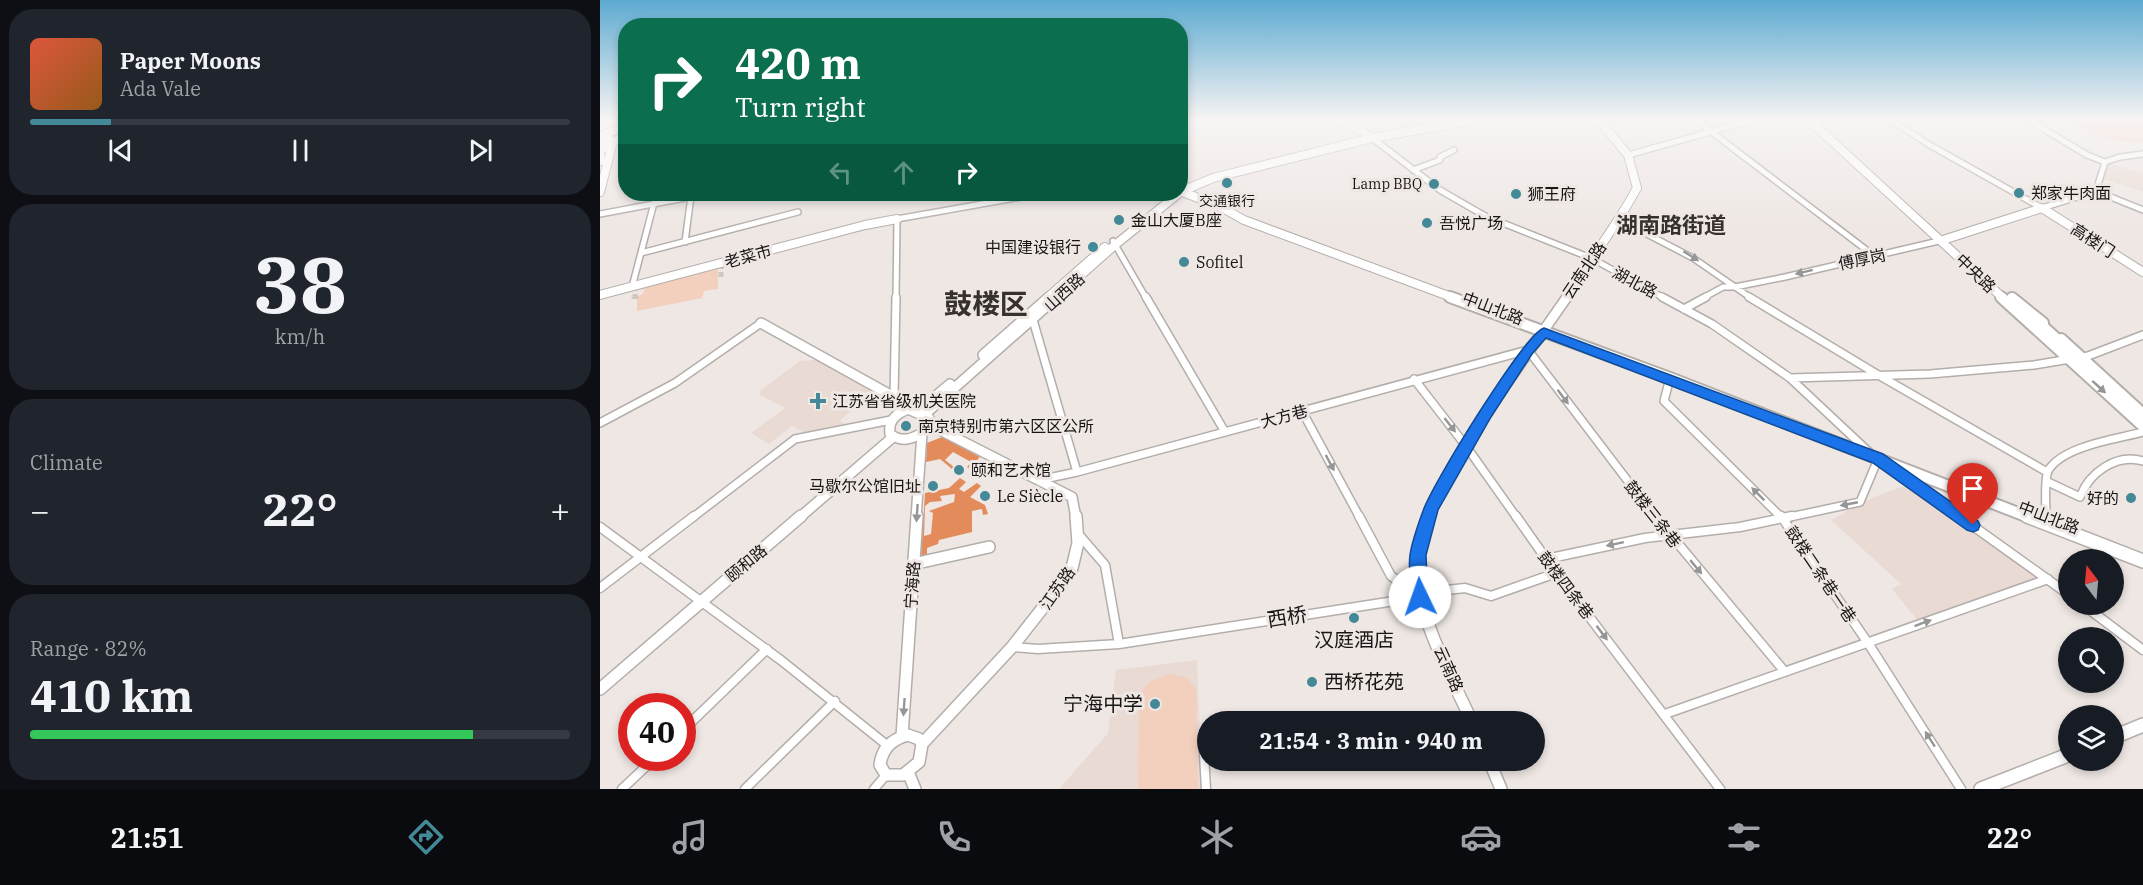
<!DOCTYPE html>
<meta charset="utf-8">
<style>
:root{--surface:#171b24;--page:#20242c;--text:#f1f3f6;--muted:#9ea1a6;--line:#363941;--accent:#448997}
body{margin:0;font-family:"IBM Plex Serif","Noto Sans SC",serif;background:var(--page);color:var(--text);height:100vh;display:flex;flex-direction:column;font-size:22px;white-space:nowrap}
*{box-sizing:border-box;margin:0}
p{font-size:20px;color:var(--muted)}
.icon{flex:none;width:33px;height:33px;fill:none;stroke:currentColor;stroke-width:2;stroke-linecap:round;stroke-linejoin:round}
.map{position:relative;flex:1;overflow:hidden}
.panel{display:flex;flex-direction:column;gap:9px;padding:9px;background:#0d0f14;width:600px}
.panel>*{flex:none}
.banner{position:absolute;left:18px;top:18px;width:570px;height:183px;border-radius:24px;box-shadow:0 3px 9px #0003;background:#0b6e4f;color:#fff;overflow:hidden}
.needle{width:39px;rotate:344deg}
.buttons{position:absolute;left:1458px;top:549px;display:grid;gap:12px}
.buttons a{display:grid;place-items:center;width:66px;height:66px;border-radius:50%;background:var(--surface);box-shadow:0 3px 9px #0003;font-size:30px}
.speed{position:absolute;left:18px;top:693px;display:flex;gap:12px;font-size:30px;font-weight:700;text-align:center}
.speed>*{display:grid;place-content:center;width:78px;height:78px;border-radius:50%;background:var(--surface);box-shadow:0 3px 9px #0003;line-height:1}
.speed .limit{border:9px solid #d22;background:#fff;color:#111}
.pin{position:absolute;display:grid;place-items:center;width:51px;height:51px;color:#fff;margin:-62px -26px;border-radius:50% 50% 50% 0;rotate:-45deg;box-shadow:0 0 6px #0007}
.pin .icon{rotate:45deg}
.me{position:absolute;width:66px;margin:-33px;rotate:357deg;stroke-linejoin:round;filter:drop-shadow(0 0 4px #0008)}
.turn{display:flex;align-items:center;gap:21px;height:126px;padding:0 18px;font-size:27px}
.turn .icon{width:78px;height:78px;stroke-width:2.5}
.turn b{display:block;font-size:42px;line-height:51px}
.lanes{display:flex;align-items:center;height:57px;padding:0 18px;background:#0003;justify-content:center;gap:30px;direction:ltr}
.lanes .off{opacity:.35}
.big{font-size:45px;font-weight:800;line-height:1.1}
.panel .widget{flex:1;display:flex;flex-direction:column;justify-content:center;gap:9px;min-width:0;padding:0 21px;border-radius:24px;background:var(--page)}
.panel .dial{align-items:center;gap:0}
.dial b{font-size:78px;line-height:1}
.song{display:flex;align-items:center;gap:18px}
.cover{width:72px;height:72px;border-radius:9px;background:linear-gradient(135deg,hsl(10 70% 55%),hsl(30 70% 35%))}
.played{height:6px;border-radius:3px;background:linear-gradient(90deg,var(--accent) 15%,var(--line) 15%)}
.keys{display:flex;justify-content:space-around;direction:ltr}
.heat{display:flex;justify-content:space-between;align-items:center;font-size:33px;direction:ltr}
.charge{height:9px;border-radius:4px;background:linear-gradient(90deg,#34c759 82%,var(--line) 0)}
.trip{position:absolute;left:597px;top:711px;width:348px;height:60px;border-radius:30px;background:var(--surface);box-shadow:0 3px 9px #0003;font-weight:800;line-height:60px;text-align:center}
.tab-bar{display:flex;height:96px;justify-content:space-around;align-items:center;background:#090b0e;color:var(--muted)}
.tab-bar .icon{width:42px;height:42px}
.tab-bar .active{color:var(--accent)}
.tab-bar b{font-size:27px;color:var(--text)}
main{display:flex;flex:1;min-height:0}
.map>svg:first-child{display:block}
</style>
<main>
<section class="panel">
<div class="widget">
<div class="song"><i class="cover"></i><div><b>Paper Moons</b><p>Ada Vale</p></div></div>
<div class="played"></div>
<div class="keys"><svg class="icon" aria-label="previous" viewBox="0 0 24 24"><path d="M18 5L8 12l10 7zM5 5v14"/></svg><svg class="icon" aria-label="pause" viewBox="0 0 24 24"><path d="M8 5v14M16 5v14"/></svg><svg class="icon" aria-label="next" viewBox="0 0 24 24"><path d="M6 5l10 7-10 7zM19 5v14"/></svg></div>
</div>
<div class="widget dial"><b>38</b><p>km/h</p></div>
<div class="widget"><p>Climate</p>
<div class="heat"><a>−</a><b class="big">22°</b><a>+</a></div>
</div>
<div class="widget"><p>Range · 82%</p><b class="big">410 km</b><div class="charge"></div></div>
</section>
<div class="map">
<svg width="1543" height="789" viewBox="0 0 1543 789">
<rect width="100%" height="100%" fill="#eee7e4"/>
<path fill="#e9dbd4" d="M1505,162L1543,173V191L1502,179Z
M217,360L277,390L239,421L247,425L209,435L192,426L169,444L151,433L185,408L160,395L161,390L200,361Z
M1301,487H1313L1376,530L1439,579L1319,622L1292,589L1301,584L1231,520L1274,497Z
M597,660L602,789H459L508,733L516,670Z"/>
<path fill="#f3d0be" d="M1469,120H1543V142C1514,144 1494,135 1469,120Z
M118,267V289L104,291L102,298L37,311V296L43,294L44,289L38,290L39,288Z
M568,674L588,678L596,690L598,789H539L538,786L539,695L548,683Z"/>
<path fill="#e38b5a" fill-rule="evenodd" d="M342,437L380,457L369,468L367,467L371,462L353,452L345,460L354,467L352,469L340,459L326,462L327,443Z
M360,478L366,482L359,489L364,492L377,483L381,486L370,497L385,505L388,514L383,515L382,509L372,511V532L339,540L338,544L327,548V555L321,557L325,493L349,488ZM355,494L354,502L329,511L333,513L331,534L324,536L325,506L330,502L342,501L340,496Z"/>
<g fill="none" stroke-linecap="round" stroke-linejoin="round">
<path stroke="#cec8c5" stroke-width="5" stroke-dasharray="5 3" stroke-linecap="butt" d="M121,264V278
M35,286V298"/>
<path stroke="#cec8c5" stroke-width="7" stroke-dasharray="7 4" stroke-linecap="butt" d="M35,297V299"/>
<g stroke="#b4aeab" stroke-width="8">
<path id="street-far2" d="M1096,120L1273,255
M1291,120L1328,144L1442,208L1496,191L1505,162
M1429,120L1487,155L1505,162
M772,138L840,190L885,216L991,258L1064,298
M1028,155L1153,120
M1505,162L1520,157L1543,154
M813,170L840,160V157L854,150
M1496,191L1543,210
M0,214L106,194
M1020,220L1093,258L1151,298
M513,241L546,298
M85,242L91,196
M41,253L198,212
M32,287L54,203
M296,298L297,219L438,194
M1103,298L1123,287H1135L1185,277L1343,240"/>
</g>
<g stroke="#b4aeab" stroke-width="10">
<path id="street-far1" d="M546,297L625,432
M1062,297L1112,324L1190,378L1270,453
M1149,297L1280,376L1447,472
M1084,309L1106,297
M429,319L433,320L477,472
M1070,378L1064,401L1182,518
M1190,378L1330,374L1434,365L1488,356L1543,335
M814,379L866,446L917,518
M294,397L296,297
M702,411L760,518
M0,423L75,383L161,323
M1289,466L1361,518
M439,480L477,472L928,350L1056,518
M1448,482L1480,497C1489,473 1516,453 1543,461
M92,518L195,439L291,420
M1185,518L1260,502L1278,459
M1446,518C1446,507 1444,479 1448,471C1462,446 1517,439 1543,432"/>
</g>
<g stroke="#b4aeab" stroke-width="11">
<path id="street" d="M759,516L791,576L820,597
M916,516L956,573L1120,789
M1055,516L1185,672
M1181,516L1268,643L1361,789
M1359,516L1468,594
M1446,523V516
M0,527L182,661L288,746
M480,536L505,565L519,644
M946,559L1045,538L1140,527L1192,516
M0,588L94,516
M1482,604L1543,650
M412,647L438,649L519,644L820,597L847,590L865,588L891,596L956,573
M1065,714L1448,579
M82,731L167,649
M22,789L55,758
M145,789L235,701
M274,789L286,775
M606,789L603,737L608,736"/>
</g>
<g stroke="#b4aeab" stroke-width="10">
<path id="secondary-far2" d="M737,120L761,130L772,138
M0,136L13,141L0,192
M0,161L1,142
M580,192L613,178L772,138L874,120
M1343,240L1442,208L1543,272
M0,295L265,225L297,219
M447,298L505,247
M455,298L515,245L578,194
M966,298C989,261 1016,227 1037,188L1028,155L999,120"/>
</g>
<g stroke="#b4aeab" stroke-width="12">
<path id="secondary-far1" d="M161,323L294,397L308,409L329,418L330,425L472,497L476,518
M383,355L449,297
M308,409C296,414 288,420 290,434C302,443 313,439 325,431
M318,411L350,384
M324,415L457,297
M199,518L293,437
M316,518L322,434
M828,518L831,508L886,413L967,297"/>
</g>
<g stroke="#b4aeab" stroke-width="14">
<path id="secondary" d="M829,516C825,529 819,543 818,556C814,614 849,671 872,722
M313,564L389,547
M0,689L201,516
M308,735L319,739L322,744L319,762L303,775H286L280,765C282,748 292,739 308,735Z
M302,736L317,516
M322,744L412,647L471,572L478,543L476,516
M889,760L901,789
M308,772L315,789"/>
</g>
<g stroke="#b4aeab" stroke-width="10">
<path id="primary-far2" d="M1209,120L1403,298
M0,136L26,126
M0,150L26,135
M580,191L619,206L644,220L854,298"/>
</g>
<g stroke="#b4aeab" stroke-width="14">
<path id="primary-far1" d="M850,297L1070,378L1431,518
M1401,297L1543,426
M1412,298L1443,323
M1436,320L1464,346
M1461,339L1543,414"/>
</g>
<g stroke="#b4aeab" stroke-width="16">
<path id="primary" d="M1427,516L1543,561
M1514,737L1543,725
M1381,789L1468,755"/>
</g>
<use href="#street-far2" stroke="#fff" stroke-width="5"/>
<use href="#street-far1" stroke="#fff" stroke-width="7"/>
<use href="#street" stroke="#fff" stroke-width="8"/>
<use href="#secondary-far2" stroke="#fff" stroke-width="8"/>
<use href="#secondary-far1" stroke="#fff" stroke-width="9"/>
<use href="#secondary" stroke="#fff" stroke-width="11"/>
<use href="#primary-far2" stroke="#fff" stroke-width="8"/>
<use href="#primary-far1" stroke="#fff" stroke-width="10"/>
<use href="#primary" stroke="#fff" stroke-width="13"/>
</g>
<defs><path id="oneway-solid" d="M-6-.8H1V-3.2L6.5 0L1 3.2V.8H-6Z" transform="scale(1.5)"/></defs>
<g fill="#979696">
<use href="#oneway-solid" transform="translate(1091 256) rotate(32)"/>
<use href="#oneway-solid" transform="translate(1204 272) rotate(166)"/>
<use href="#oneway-solid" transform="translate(1499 387) rotate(42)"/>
<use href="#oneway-solid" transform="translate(963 397) rotate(53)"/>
<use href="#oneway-solid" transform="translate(850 425) rotate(52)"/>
<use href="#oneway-solid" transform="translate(730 463) rotate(62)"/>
<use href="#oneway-solid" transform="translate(1158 494) rotate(-135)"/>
<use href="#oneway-solid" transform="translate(1249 504) rotate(169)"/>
<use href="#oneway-solid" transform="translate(317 513) rotate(94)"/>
<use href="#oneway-solid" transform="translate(1015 544) rotate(168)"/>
<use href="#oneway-solid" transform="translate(1096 567) rotate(50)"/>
<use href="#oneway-solid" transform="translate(1323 623) rotate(-20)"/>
<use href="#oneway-solid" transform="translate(1002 633) rotate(53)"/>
<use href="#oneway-solid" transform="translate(304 707) rotate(94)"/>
<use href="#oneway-solid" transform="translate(1330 739) rotate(-123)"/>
</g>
<linearGradient id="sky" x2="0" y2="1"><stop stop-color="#5daad1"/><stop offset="0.52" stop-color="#f7f4f3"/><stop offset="1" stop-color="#f7f4f3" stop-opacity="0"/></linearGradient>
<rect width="1543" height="230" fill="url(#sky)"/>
<path fill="#1a73e8" stroke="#114b97" stroke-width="1.5" d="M944,328L1283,454L1378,521L1380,525L1378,530L1373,532L1367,530L1273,463L946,338L932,354L891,417L838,510L826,555L828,597L826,602L820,605L814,602L812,597C811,584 808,569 810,555C812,541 818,525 823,511C831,486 925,333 944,328Z"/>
<g fill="#448997" stroke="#eee7e4" stroke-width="2">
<circle cx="627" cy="183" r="6"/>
<circle cx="834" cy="184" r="6"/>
<circle cx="1419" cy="193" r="6"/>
<circle cx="916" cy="194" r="6"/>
<circle cx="519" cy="220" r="6"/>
<circle cx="827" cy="223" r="6"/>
<circle cx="493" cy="247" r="6"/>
<circle cx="584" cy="262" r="6"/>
<path d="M215 392h6v6h6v6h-6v6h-6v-6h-6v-6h6z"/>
<circle cx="306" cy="426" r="6"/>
<circle cx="359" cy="470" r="6"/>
<circle cx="333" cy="486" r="6"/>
<circle cx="385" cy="496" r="6"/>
<circle cx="1531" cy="498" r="6"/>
<circle cx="754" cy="618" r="6"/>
<circle cx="712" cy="682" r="6"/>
<circle cx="555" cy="704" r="6"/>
</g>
<g text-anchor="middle" stroke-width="6" stroke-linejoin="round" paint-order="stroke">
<g font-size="14" fill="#181615" stroke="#eee7e4" text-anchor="end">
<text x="822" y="189">Lamp BBQ</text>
<text x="627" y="206" text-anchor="middle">交通银行</text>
</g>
<g font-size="16" fill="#181615" stroke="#eee7e4" text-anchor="start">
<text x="1431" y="199">郑家牛肉面</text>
<text x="928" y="200">狮王府</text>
<text x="531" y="226">金山大厦B座</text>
<text x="839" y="229">吾悦广场</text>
<text x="481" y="253" text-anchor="end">中国建设银行</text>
<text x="596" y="268">Sofitel</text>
<text x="232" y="407">江苏省省级机关医院</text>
<text x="318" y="432">南京特别市第六区区公所</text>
<text x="371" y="476">颐和艺术馆</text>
<text x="321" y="492" text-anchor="end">马歇尔公馆旧址</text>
<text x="397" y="502">Le Siècle</text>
<text x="1519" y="504" text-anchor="end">好的</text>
</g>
<g font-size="16" fill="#181615" stroke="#eee7e4">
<text transform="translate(1493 240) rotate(33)" y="6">高楼门</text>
<text transform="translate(148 256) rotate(-15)" y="6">老菜市</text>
<text transform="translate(1262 259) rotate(-12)" y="6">傅厚岗</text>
<text transform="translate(984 270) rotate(-56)" y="6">云南北路</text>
<text transform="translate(1376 273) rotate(44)" y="6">中央路</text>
<text transform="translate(1035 282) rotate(28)" y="6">湖北路</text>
<text transform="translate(464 292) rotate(-42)" y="6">山西路</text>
<text transform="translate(893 308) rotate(21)" y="6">中山北路</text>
<text transform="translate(684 416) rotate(-15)" y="6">大方巷</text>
<text transform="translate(1053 514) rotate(52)" y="6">鼓楼三条巷</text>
<text transform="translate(1449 517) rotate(21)" y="6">中山北路</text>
<text transform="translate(146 563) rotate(-40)" y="6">颐和路</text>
<text transform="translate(1221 574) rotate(56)" y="6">鼓楼二条巷一巷</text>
<text transform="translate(312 585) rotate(-86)" y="6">宁海路</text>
<text transform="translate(966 585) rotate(53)" y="6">鼓楼四条巷</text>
<text transform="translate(457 588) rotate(-55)" y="6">江苏路</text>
<text transform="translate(849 669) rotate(66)" y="6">云南路</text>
</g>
<g font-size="20" fill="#181615" stroke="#eee7e4">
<text transform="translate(687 617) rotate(-9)" y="7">西桥</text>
</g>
<g font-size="20" fill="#181615" stroke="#eee7e4">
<text x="754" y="647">汉庭酒店</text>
<text x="724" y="689" text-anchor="start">西桥花苑</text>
<text x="543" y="711" text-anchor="end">宁海中学</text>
</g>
<g font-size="22" font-weight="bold" fill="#36312e" stroke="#eee7e4">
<text x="1071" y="233">湖南路街道</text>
</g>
<g font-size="28" font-weight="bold" fill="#36312e" stroke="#eee7e4">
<text x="386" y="314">鼓楼区</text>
</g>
</g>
</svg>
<div class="buttons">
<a><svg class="needle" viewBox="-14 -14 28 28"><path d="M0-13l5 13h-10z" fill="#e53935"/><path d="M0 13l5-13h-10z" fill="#9ea1a6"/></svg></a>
<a><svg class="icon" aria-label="search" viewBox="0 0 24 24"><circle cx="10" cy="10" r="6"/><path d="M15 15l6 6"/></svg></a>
<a><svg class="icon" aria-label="layers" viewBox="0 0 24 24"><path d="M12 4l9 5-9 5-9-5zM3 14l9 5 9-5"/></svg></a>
</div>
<div class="speed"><div class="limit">40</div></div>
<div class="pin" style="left:1373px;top:525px;background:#d93025"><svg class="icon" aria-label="arrive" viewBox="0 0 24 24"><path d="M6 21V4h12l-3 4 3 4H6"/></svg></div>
<svg class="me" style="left:820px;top:597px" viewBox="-20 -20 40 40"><circle r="19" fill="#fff"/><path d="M0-13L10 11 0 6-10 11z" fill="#1a73e8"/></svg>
<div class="trip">21:54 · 3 min · 940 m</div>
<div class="banner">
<div class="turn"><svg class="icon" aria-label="right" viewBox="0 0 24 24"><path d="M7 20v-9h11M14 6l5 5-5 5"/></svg><div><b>420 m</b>Turn right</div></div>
<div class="lanes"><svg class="icon off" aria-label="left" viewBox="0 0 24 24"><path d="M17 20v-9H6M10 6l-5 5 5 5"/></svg><svg class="icon off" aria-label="ahead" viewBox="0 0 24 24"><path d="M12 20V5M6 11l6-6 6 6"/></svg><svg class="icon" aria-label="right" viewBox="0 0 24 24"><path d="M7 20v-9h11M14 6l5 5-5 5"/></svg></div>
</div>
</div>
</main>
<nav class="tab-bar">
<b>21:51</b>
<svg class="icon active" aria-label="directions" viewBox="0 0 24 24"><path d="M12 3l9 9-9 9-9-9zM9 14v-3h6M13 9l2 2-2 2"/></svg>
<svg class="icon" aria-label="music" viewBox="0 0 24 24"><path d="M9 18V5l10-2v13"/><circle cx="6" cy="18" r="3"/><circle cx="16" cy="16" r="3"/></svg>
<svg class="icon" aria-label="phone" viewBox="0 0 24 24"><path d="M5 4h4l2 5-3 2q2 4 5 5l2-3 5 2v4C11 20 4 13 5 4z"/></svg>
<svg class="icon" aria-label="climate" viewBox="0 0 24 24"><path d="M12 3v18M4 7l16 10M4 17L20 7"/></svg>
<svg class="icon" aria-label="car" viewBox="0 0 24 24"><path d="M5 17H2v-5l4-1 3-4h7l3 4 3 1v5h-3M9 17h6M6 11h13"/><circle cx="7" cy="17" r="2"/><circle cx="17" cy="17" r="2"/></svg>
<svg class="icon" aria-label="filters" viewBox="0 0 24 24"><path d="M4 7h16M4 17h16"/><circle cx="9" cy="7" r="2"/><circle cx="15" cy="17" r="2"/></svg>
<b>22°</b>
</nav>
